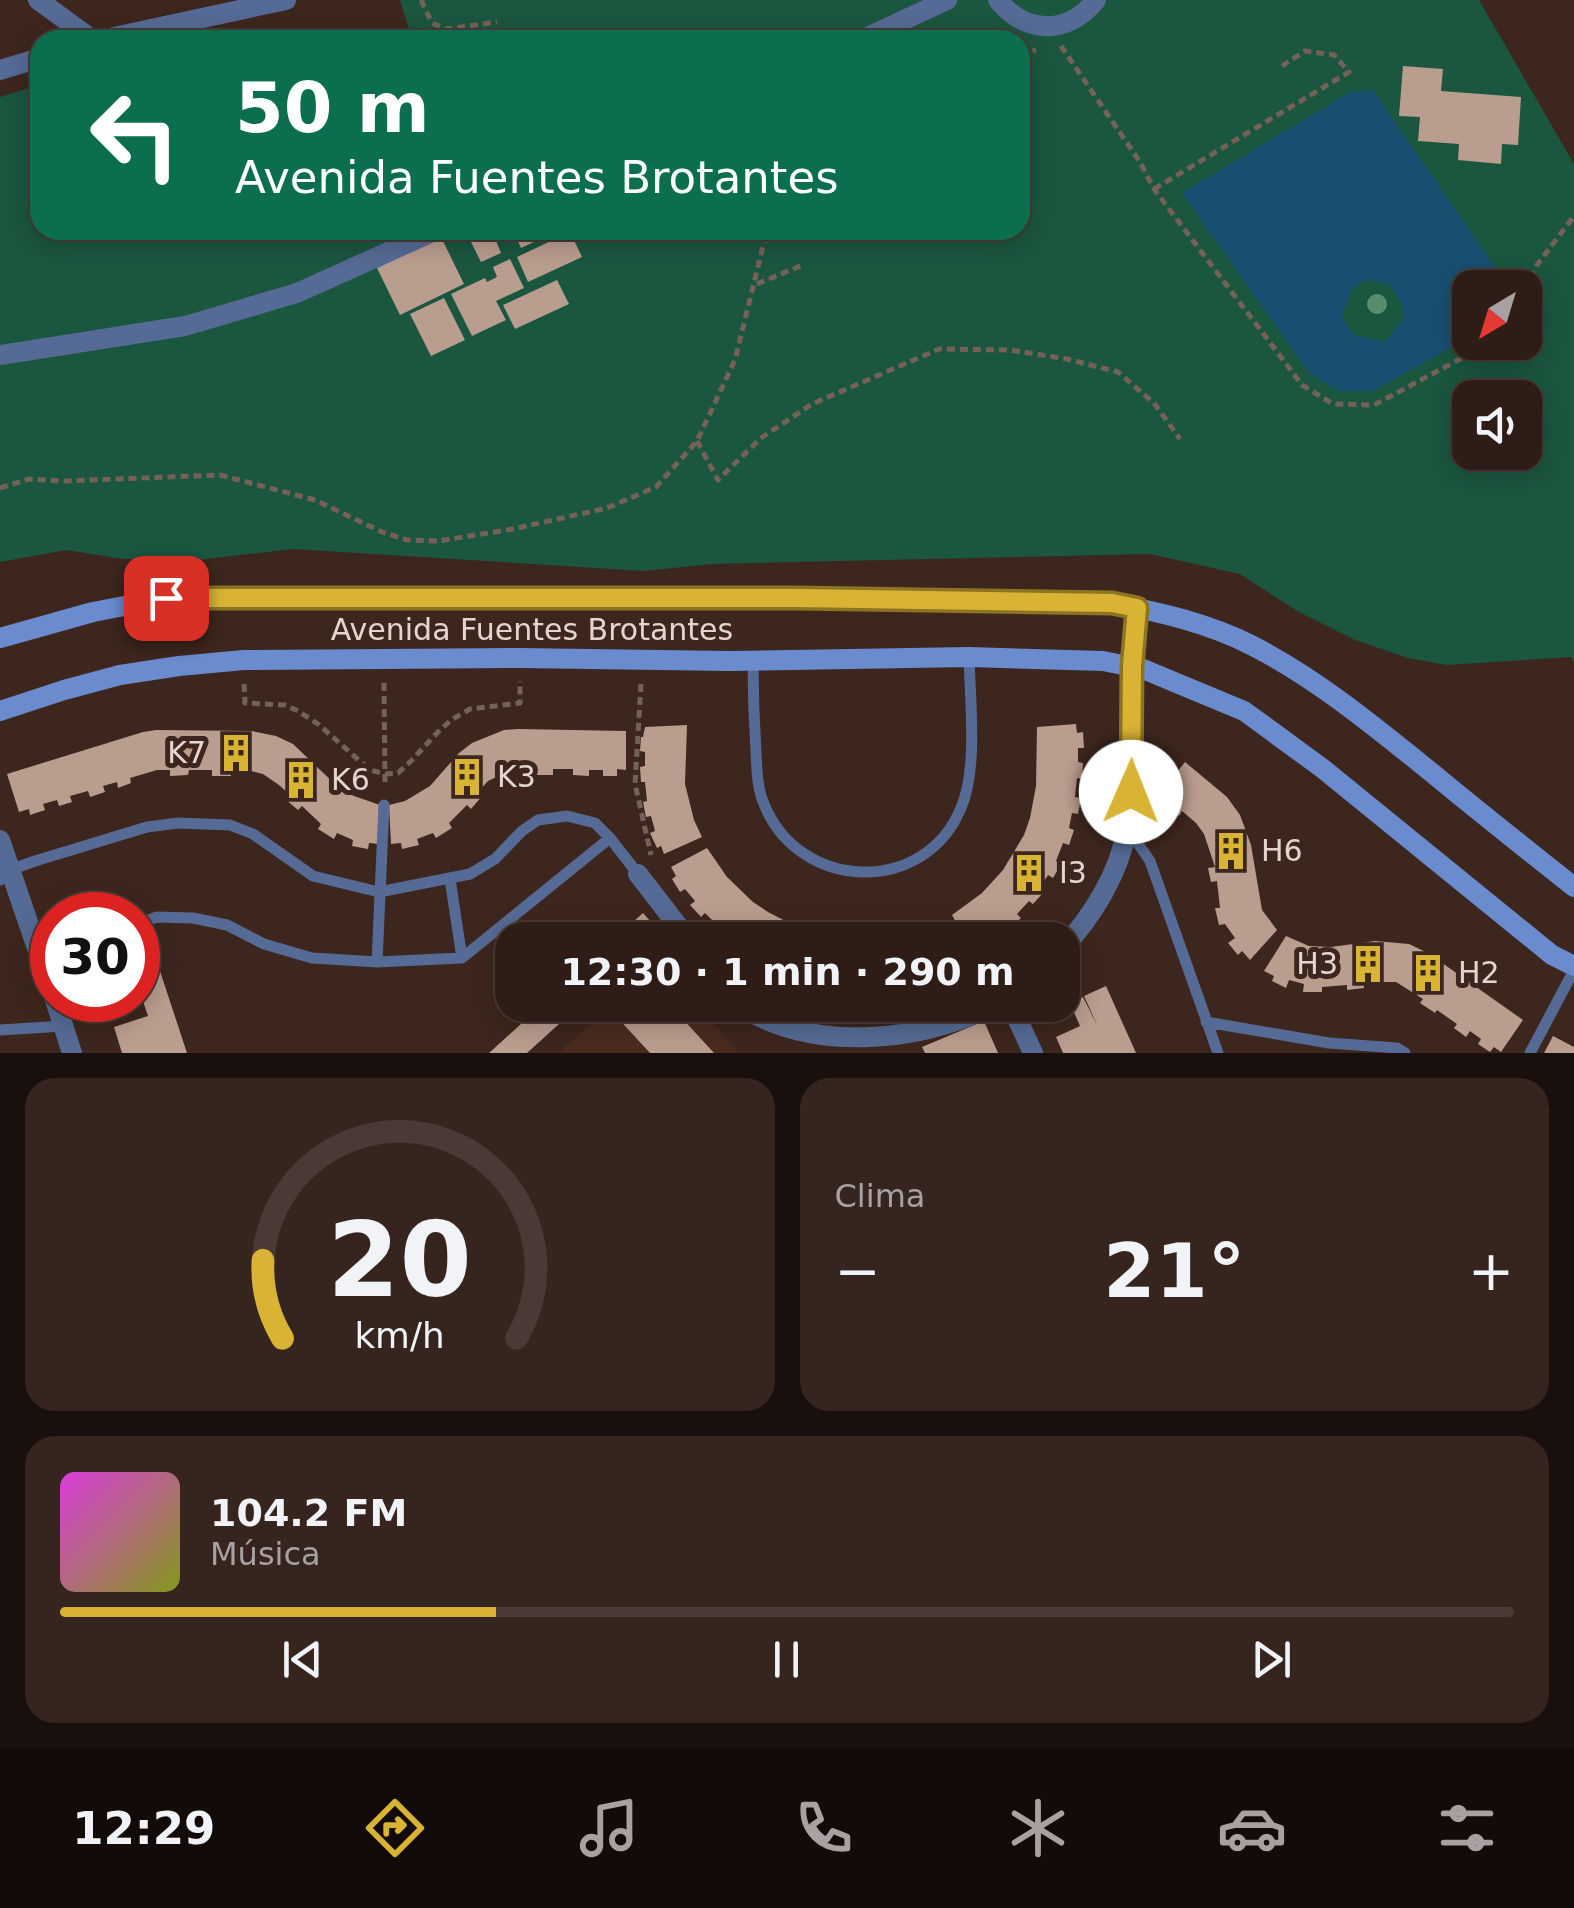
<!DOCTYPE html>
<html lang="es">
<meta charset="utf-8">
<style>
:root{--surface:#2e1c16;--page:#36251f;--text:#f1f3f6;--muted:#a7a1a1;--line:#493a35;--accent:#d9b334}
body{margin:0;font-family:"DejaVu Sans",sans-serif;background:var(--page);color:var(--text);height:100vh;display:flex;flex-direction:column;font-size:38px;white-space:nowrap}
*{box-sizing:border-box;margin:0}
p{font-size:32px;color:var(--muted)}
.icon{flex:none;width:55px;height:55px;fill:none;stroke:currentColor;stroke-width:2;stroke-linecap:round;stroke-linejoin:round}
.map{position:relative;height:1053px;overflow:hidden}
.sheet{display:flex;flex-direction:column;gap:25px;padding:25px;background:#190f0c;flex:1}
.sheet>*{flex:none}
.hud{position:absolute;left:30px;top:30px;width:1000px;height:210px;border-radius:30px;box-shadow:0 5px 25px #0003,0 0 0 2px var(--line);background:#0b6e4f;color:#fff;overflow:hidden}
.needle{width:65px;rotate:218deg}
.controls{position:absolute;left:1452px;top:270px;display:grid;gap:20px}
.controls a{display:grid;place-items:center;width:90px;height:90px;border-radius:20px;background:var(--surface);box-shadow:0 5px 25px #0003,0 0 0 2px var(--line);font-size:50px}
.speed{position:absolute;left:30px;top:892px;display:flex;gap:20px;font-size:50px;font-weight:700;text-align:center}
.speed>*{display:grid;place-content:center;width:130px;height:130px;border-radius:50%;background:var(--surface);box-shadow:0 5px 25px #0003,0 0 0 2px var(--line);line-height:1}
.speed .limit{border:15px solid #d22;background:#fff;color:#111}
.pin{position:absolute;display:grid;place-items:center;width:85px;height:85px;color:#fff;margin:-42px;border-radius:20px;box-shadow:0 5px 15px #0006}
.me{position:absolute;width:110px;margin:-55px;rotate:1deg;stroke-linejoin:round;filter:drop-shadow(0 0 8px #0008)}
.turn{display:flex;align-items:center;gap:35px;height:210px;padding:0 40px;font-size:45px}
.turn .icon{width:130px;height:130px;stroke-width:2.5}
.turn b{display:block;font-size:70px;line-height:85px}
.big{font-size:75px;font-weight:700;line-height:1.1}
.sheet .widget{flex:1;display:flex;flex-direction:column;justify-content:center;gap:15px;min-width:0;padding:0 35px;border-radius:30px;background:var(--page)}
.sheet .dial{align-items:center;gap:0}
.dial svg{height:260px;overflow:visible;fill:none;stroke:var(--line);stroke-width:7;stroke-linecap:round;text-anchor:middle}
.dial text{fill:var(--text);stroke:none}
.song{display:flex;align-items:center;gap:30px}
.cover{width:120px;height:120px;border-radius:15px;background:linear-gradient(135deg,hsl(300 70% 55%),hsl(70 70% 35%))}
.played{height:10px;border-radius:5px;background:linear-gradient(90deg,var(--accent) 30%,var(--line) 30%)}
.keys{display:flex;justify-content:space-around;direction:ltr}
.heat{display:flex;justify-content:space-between;align-items:center;font-size:55px;direction:ltr}
.sheet .tiles{flex:1;display:grid;gap:25px;grid-template-columns:1fr 1fr}
.widget:last-child{grid-column:span 2}
.trip{position:absolute;left:495px;top:922px;width:585px;height:100px;border-radius:30px;background:var(--surface);box-shadow:0 5px 25px #0003,0 0 0 2px var(--line);font-weight:700;line-height:100px;text-align:center}
.dock{display:flex;height:160px;justify-content:space-around;align-items:center;background:#120b09;color:var(--muted)}
.dock .icon{width:70px;height:70px}
.dock .active{color:var(--accent)}
.dock b{font-size:45px;color:var(--text)}
.map>svg:first-child{display:block}
</style>
<div class="map">
<svg width="1574" height="1053" viewBox="0 0 1574 1053">
<rect width="100%" height="100%" fill="#3d261d"/>
<path fill="#492b1f" d="M613,1005H696L739,1053H558Z"/>
<path fill="#1b563f" fill-rule="evenodd" d="M400,0H1479L1574,164V662L1571,657L1447,665L1408,658L1355,640L1297,611L1240,574L1150,554L712,564L644,571L293,549L197,560L124,559L66,550L0,562V97L40,85V230H1020V40H399L411,36ZM1470,288H1525V342H1470ZM1470,398H1525V452H1470Z"/>
<path fill="#194f70" fill-rule="evenodd" d="M1373,90L1499,273L1506,287L1470,288V337L1373,391H1339L1310,374L1182,193L1352,91ZM1367,279L1390,285L1402,304L1403,320L1384,342L1353,335L1342,317L1352,289Z"/>
<path fill="#b99d8e" d="M1403,66L1443,69L1441,91L1521,97L1518,145L1502,144L1501,164L1458,160L1459,144L1418,141L1420,117L1399,116Z
M465,230H544L547,236L521,248L514,232L496,241L501,253L481,262Z
M570,232L582,257L528,282L517,257Z
M441,237L464,284L400,315L377,268Z
M510,259L524,288L496,301L506,320L472,336L451,294L485,278L487,282L497,277L493,267Z
M557,280L569,304L515,329L503,305Z
M444,298L465,340L431,356L410,314Z
M1076,724L1077,733L1083,732L1084,748H1078V762L1083,763L1082,779L1077,778L1075,797L1081,798L1078,814L1072,813L1069,828L1074,830L1069,845L1063,843L1056,861L1061,864L1053,878L1048,875L1039,889L1043,893L1033,904L1029,901L1017,914L1021,918L1009,929L1005,925L993,936L996,940H966L952,915L982,893L1003,870L1024,835L1030,818L1036,786L1037,727Z
M687,725L685,784L694,820L702,837L664,854L661,846L657,848L650,833L655,831L651,816L646,817L643,802L647,801L645,782H641L640,767L645,766V752L640,751L641,737H643L645,727Z
M518,729L626,731V770L617,769V776H603V770H589V776L573,775V769H553V775H535V769L505,773L488,781L479,791L483,795L471,809L467,805L449,823L452,828L436,838L433,833L417,839L419,845L402,849L401,843L391,844L389,805L405,801L430,786L459,753L472,743L504,730Z
M156,730L252,731L276,736L293,744L338,787L354,796L380,805L379,844L369,843L368,849L352,846L353,840L337,833L334,839L318,829L321,824L302,806L298,810L285,799L289,794L279,785L263,774L247,770H231V776H212V770H189L188,775L170,776V770H157L130,778L131,783L118,788L117,782L103,786L105,792L90,797L88,791L70,796L72,802L59,806L57,800L43,804L45,810L30,815L29,809L19,812L7,774L143,732Z
M1185,762L1227,797L1240,815L1251,845L1262,910L1277,930L1250,960L1242,951L1238,955L1228,943L1235,938L1225,924L1219,925L1215,908H1220L1217,881L1211,882L1208,868L1215,867L1204,834L1196,823L1182,811L1179,816L1165,805L1169,800L1160,793Z
M707,848L727,877L753,902L768,912L797,927L815,933L845,938L844,940H737L731,936L726,940L715,930L718,926L705,913L701,917L690,905L695,901L685,889L680,892L672,879L676,876L671,867Z
M643,913L660,932L651,940H613Z
M940,920L951,940H876V938L906,934Z
M1286,936L1309,946L1331,947L1375,941L1409,944L1428,953L1523,1020L1501,1052L1494,1047L1490,1052L1478,1044L1481,1039L1470,1031L1466,1037L1454,1028L1457,1024L1437,1010L1435,1013L1420,1003L1423,999L1396,982H1364V988L1347,990V985L1322,987V992H1303L1304,984L1289,980L1286,988L1272,981L1274,976L1264,971Z
M157,962L187,1053H122L114,1027L148,1016L141,995L138,996V968Z
M1106,986L1136,1053H1063L1056,1037L1080,1026L1070,1003L1083,997L1098,1027L1084,996Z
M542,1005H580L527,1053H489Z
M623,1005H670L714,1053H650L614,1014Z
M984,1021L998,1053H925L922,1047Z
M1553,1036L1574,1047V1053H1544Z"/>
<g fill="none" stroke-linecap="round" stroke-linejoin="round">
<path stroke="#766159" stroke-width="5" stroke-dasharray="8 5" stroke-linecap="butt" d="M421,0L432,23L446,29L497,22
M1061,46L1140,162L1154,189L1302,385L1333,404L1374,405L1492,342
M1020,54L1036,50
M1154,189L1349,72L1334,55L1305,51L1282,66
M757,284L805,264
M1525,290L1537,265L1574,216
M697,441L718,480L761,438L812,404L939,349L1010,350L1067,359L1118,372L1154,403L1180,439
M0,488L29,479L64,481L220,475L315,500L382,532L407,540L438,541L513,529L607,508L656,487L697,441L735,360L767,230
M384,683L385,787
M244,684L245,703L285,705L298,711L318,724L370,770L385,774L398,773L412,760L436,734L451,720L470,709L520,703V681
M641,684L635,784L651,855"/>
<path stroke="#556a94" stroke-width="11" d="M753,660C753,691 754,721 756,752C757,770 757,788 764,804C799,891 924,897 961,808C978,769 970,700 969,657
M1128,829L1150,861L1218,1053
M450,879L462,958
M0,880L10,870L35,861L147,827L178,823L230,825L253,834L313,876L379,892L470,874L495,859L522,831L538,820L567,816L595,823L610,838
M138,924L157,917L193,918L227,925L264,944L312,958L377,962L462,958L610,838L638,874
M377,962L384,805
M1206,1022L1329,1043L1397,1048L1405,1053
M0,1030L64,1026
M1530,1053L1574,970"/>
<path stroke="#556a94" stroke-width="20" d="M38,0L93,40
M998,0C1026,35 1068,35 1096,0
M100,40L286,0
M861,40L947,0
M0,70L40,58
M0,355L185,326L297,293L437,230
M0,840L52,992
M638,874L689,940
M1062,949C1093,916 1119,873 1127,829C1133,802 1131,773 1131,745C1132,699 1133,654 1137,608
M55,1000L72,1053
M738,1005C813,1053 917,1043 995,1005
M1011,1005L1033,1053"/>
<path stroke="#6a8bce" stroke-width="20" d="M0,638L93,612L166,598H797L1112,603C1159,612 1208,623 1251,645C1316,678 1374,726 1431,772C1478,811 1526,849 1574,887
M0,711L64,690L120,675L179,666L244,660L520,658L729,661L969,657L1103,661L1143,669L1244,711L1322,768L1552,955L1574,966"/>
</g>
<circle fill="#578d6d" cx="1377" cy="304" r="10"/>
<g fill="none" stroke-linecap="round" stroke-linejoin="round">
<g stroke="#8d7422" stroke-width="25">
<path id="route" d="M166,598H797L1112,603L1137,608L1132,666L1131,792"/>
</g>
<use href="#route" stroke="#d9b334" stroke-width="18"/>
</g>
<defs>
<g id="building-bare" transform="scale(3)"><path d="M-4-6H4V6H1V3H-1V6H-4ZM-2.5-4.3h1.7v1.8h-1.7ZM.8-4.3h1.7v1.8H.8ZM-2.5-1h1.7V.8h-1.7ZM.8-1h1.7V.8H.8Z" fill="#d9b334" stroke="#3d261d" stroke-width="2.5" paint-order="stroke"/></g>
</defs>
<g fill-rule="evenodd">
<use href="#building-bare" x="236" y="753"/>
<use href="#building-bare" x="467" y="777"/>
<use href="#building-bare" x="301" y="780"/>
<use href="#building-bare" x="1231" y="851"/>
<use href="#building-bare" x="1029" y="873"/>
<use href="#building-bare" x="1368" y="964"/>
<use href="#building-bare" x="1428" y="973"/>
</g>
<g text-anchor="middle" stroke-width="10" stroke-linejoin="round" paint-order="stroke">
<g font-size="30" fill="#e5d5cf" stroke="#3d261d">
<text x="532" y="640">Avenida Fuentes Brotantes</text>
</g>
<g font-size="30" fill="#e5d5cf" stroke="#3d261d" text-anchor="start">
<text x="206" y="763" text-anchor="end">K7</text>
<text x="497" y="787">K3</text>
<text x="331" y="790">K6</text>
<text x="1261" y="861">H6</text>
<text x="1059" y="883">I3</text>
<text x="1338" y="974" text-anchor="end">H3</text>
<text x="1458" y="983">H2</text>
</g>
</g>
</svg>
<div class="controls">
<a><svg class="needle" viewBox="-14 -14 28 28"><path d="M0-13l5 13h-10z" fill="#e53935"/><path d="M0 13l5-13h-10z" fill="#a7a1a1"/></svg></a>
<a><svg class="icon" aria-label="sound" viewBox="0 0 24 24"><path d="M4 9h4l5-4v14l-5-4H4zM17 9q2 3 0 6"/></svg></a>
</div>
<div class="speed"><div class="limit">30</div></div>
<div class="pin" style="left:166px;top:598px;background:#d93025"><svg class="icon" aria-label="arrive" viewBox="0 0 24 24"><path d="M6 21V4h12l-3 4 3 4H6"/></svg></div>
<svg class="me" style="left:1131px;top:792px" viewBox="-20 -20 40 40"><circle r="19" fill="#fff"/><path d="M0-13L10 11 0 6-10 11z" fill="#d9b334"/></svg>
<div class="trip">12:30 · 1 min · 290 m</div>
<div class="hud">
<div class="turn"><svg class="icon" aria-label="left" viewBox="0 0 24 24"><path d="M17 20v-9H6M10 6l-5 5 5 5"/></svg><div><b>50 m</b>Avenida Fuentes Brotantes</div></div>
</div>
</div>
<section class="sheet">
<div class="tiles">
<div class="widget dial"><svg viewBox="0 0 100 80">
<path d="M14 69A42 42 0 1 1 86 69"/>
<path d="M14 69A42 42 0 0 1 8 45" stroke="#d9b334"/>
<text x="50" y="56" font-size="32" font-weight="700">20</text>
<text x="50" y="72" font-size="11">km/h</text>
</svg></div>
<div class="widget"><p>Clima</p>
<div class="heat"><a>−</a><b class="big">21°</b><a>+</a></div>
</div>
<div class="widget">
<div class="song"><i class="cover"></i><div><b>104.2 FM</b><p>Música</p></div></div>
<div class="played"></div>
<div class="keys"><svg class="icon" aria-label="previous" viewBox="0 0 24 24"><path d="M18 5L8 12l10 7zM5 5v14"/></svg><svg class="icon" aria-label="pause" viewBox="0 0 24 24"><path d="M8 5v14M16 5v14"/></svg><svg class="icon" aria-label="next" viewBox="0 0 24 24"><path d="M6 5l10 7-10 7zM19 5v14"/></svg></div>
</div>
</div>
</section>
<nav class="dock">
<b>12:29</b>
<svg class="icon active" aria-label="directions" viewBox="0 0 24 24"><path d="M12 3l9 9-9 9-9-9zM9 14v-3h6M13 9l2 2-2 2"/></svg>
<svg class="icon" aria-label="music" viewBox="0 0 24 24"><path d="M9 18V5l10-2v13"/><circle cx="6" cy="18" r="3"/><circle cx="16" cy="16" r="3"/></svg>
<svg class="icon" aria-label="phone" viewBox="0 0 24 24"><path d="M5 4h4l2 5-3 2q2 4 5 5l2-3 5 2v4C11 20 4 13 5 4z"/></svg>
<svg class="icon" aria-label="climate" viewBox="0 0 24 24"><path d="M12 3v18M4 7l16 10M4 17L20 7"/></svg>
<svg class="icon" aria-label="car" viewBox="0 0 24 24"><path d="M5 17H2v-5l4-1 3-4h7l3 4 3 1v5h-3M9 17h6M6 11h13"/><circle cx="7" cy="17" r="2"/><circle cx="17" cy="17" r="2"/></svg>
<svg class="icon" aria-label="filters" viewBox="0 0 24 24"><path d="M4 7h16M4 17h16"/><circle cx="9" cy="7" r="2"/><circle cx="15" cy="17" r="2"/></svg>
</nav>
